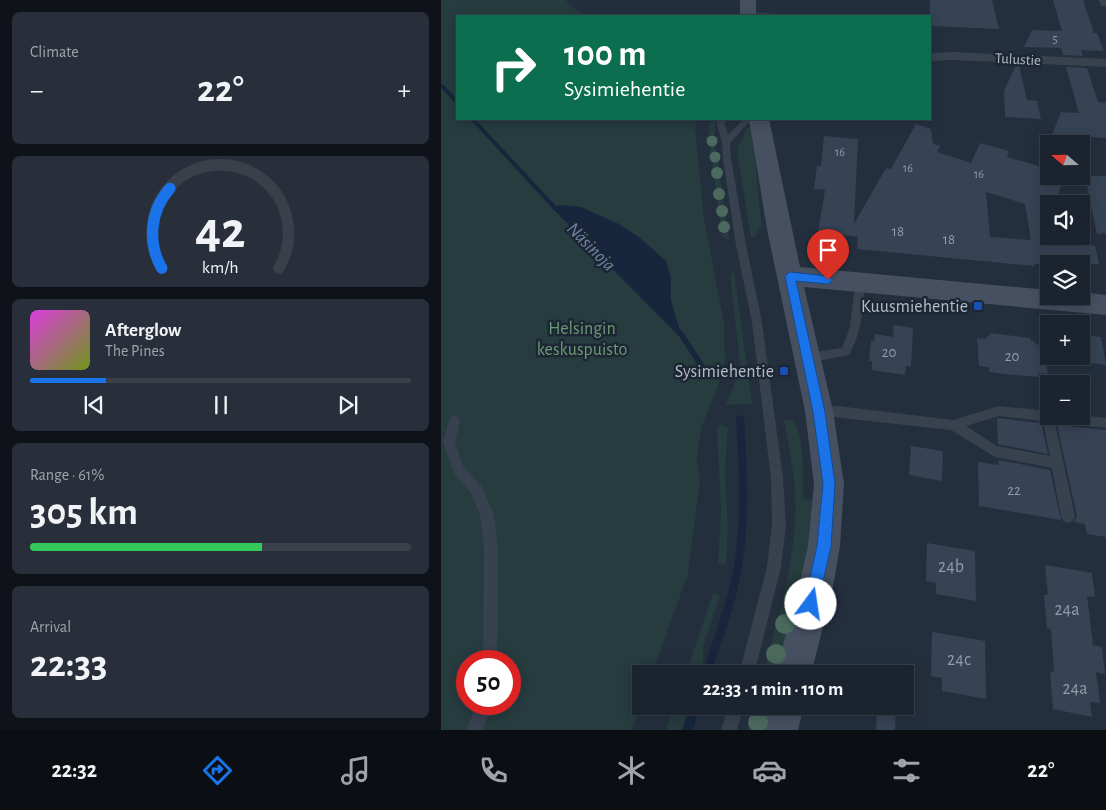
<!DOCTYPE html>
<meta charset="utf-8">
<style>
:root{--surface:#1b232e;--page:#282f3a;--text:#f1f3f6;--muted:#a0a4aa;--line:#39404a;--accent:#1a73e8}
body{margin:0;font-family:"Alegreya Sans",sans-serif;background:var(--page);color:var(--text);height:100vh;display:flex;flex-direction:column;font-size:19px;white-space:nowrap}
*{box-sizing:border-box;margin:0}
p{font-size:16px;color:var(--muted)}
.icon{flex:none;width:28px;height:28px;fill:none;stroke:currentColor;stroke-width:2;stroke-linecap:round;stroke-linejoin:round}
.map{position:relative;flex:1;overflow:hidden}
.details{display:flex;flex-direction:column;gap:12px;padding:12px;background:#0f1319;width:441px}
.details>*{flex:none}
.guide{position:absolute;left:15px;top:15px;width:475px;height:105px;border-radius:0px;box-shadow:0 2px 12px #0003,0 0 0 1px var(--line);background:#0b6e4f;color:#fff;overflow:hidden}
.needle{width:32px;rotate:290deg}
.buttons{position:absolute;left:599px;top:135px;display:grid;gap:10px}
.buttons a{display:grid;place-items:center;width:50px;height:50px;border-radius:0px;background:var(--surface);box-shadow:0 2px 12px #0003,0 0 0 1px var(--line);font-size:25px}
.speed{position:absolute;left:15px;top:650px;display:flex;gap:10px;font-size:25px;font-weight:700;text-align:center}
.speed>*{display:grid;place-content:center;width:65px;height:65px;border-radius:50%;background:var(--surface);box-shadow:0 2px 12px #0003,0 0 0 1px var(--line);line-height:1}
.speed .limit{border:8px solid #d22;background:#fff;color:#111}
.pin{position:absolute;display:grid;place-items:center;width:42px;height:42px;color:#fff;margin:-51px -21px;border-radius:50% 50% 50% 0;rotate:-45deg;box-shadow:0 0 5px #0007}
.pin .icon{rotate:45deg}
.me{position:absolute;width:55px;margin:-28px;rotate:14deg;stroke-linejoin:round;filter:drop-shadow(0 0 4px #0008)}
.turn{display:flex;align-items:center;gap:18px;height:105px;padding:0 25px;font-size:22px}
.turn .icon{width:65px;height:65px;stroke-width:2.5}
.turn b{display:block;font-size:35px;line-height:42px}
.big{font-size:38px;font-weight:700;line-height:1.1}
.details .tile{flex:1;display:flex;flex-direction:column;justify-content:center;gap:8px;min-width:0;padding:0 18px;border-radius:8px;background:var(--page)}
.details .dial{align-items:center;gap:0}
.dial svg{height:130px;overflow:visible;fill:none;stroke:var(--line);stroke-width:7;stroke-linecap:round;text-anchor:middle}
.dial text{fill:var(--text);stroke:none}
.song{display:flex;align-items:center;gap:15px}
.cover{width:60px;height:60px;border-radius:8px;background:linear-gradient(135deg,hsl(300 70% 55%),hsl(80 70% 35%))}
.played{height:5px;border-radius:2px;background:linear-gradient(90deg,var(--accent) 20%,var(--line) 20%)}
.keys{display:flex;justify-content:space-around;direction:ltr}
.heat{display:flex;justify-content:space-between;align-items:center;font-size:28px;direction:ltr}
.charge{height:8px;border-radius:4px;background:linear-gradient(90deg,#34c759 61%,var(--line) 0)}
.trip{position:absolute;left:191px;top:665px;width:282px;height:50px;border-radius:0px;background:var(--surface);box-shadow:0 2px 12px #0003,0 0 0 1px var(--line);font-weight:700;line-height:50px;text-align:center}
.menu{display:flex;height:80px;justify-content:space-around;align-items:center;background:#0b0e12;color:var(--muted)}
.menu .icon{width:35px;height:35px}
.menu .on{color:var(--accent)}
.menu b{font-size:22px;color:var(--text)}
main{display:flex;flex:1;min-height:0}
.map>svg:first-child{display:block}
</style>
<main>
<section class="details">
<div class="tile"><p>Climate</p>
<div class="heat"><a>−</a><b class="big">22°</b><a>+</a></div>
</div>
<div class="tile dial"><svg viewBox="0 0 100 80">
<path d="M14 69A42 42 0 1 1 86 69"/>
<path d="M14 69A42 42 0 0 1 19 20" stroke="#1a73e8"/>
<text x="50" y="56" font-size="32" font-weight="700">42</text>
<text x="50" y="72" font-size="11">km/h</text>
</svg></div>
<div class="tile">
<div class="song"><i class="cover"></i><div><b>Afterglow</b><p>The Pines</p></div></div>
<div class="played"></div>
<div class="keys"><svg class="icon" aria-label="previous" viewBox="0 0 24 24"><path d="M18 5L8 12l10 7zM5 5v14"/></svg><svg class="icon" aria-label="pause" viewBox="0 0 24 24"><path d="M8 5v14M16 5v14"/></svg><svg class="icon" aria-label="next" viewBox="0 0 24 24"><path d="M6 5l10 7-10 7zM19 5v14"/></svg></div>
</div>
<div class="tile"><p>Range · 61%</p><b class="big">305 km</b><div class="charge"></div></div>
<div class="tile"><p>Arrival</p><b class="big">22:33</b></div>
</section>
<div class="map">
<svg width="665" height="730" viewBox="0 0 665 730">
<rect width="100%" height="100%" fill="#242f3e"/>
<path fill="#263c3f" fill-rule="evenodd" d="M0,0H123L144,16H16V119H258L254,127L263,219L283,324L284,360L278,383L261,426L258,439L256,462L259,480L247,574L211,674H200V706L191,730H0ZM26,661H69V704H26Z
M270,119H275L273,135L288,240L281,237L267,130Z
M307,127H310C316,160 316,193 321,225L313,238L310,237L297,157V146Z
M293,271L311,404L284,405L293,386L299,363L289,276Z
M350,419C364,429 362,482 362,499L375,501L371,543L338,674H322C338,615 357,555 354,492C353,469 347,444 343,420Z
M279,424L287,427L284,469L287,526L285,565L277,564L280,510L276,431Z
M272,593L279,595L262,646V664L259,674H245Z
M233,706H248L240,730H225Z
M313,706H328L322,730H306Z"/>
<path fill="#17263c" d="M119,205L140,207L178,224L199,238L225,261L230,278V300L240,334L113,207Z"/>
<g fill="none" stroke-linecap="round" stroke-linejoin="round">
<path fill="#17263c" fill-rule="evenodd" d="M0,84H2L16,99V103H14L0,88Z
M29,119H34L115,206L242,332L269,374L270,376L269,378L267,379L265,378L238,336L111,208Z
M299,415L302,416L303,418C306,468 309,518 301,567C295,604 281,639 270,674H261C272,639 286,604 293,567C301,518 298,468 295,418L296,416Z
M249,706H259L252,730H242Z"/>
</g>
<path fill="#364354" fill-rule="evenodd" d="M489,0H551L558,29L489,26Z
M612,0H642L653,33H656L663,51L640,50L642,56L622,55L620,48L583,47L591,30L621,31Z
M575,65H578L586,100L596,101L600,119L564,117L563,91Z
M625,67L646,68L657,102L665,103V138L611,135L620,112L638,113Z
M475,124L490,129L492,144L499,146L496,152L530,163L539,143L568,151L566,157L608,169V176H623L614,204H608V223L603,236H617L618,242L654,246L658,264H594L593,267V264V266L416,249L417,237L377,232L384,190L373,189L376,166H380L383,136L417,139L413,224L445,168L450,169ZM545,192L584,204L590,240L549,237Z
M644,176H665V233L656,234Z
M453,325L472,328L470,367L465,366L464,375L431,370V361H428L430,341H433L434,334L452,337Z
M549,333L589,338L590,341H593L594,344L603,346L607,374L597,373V377L565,374L548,372V367L538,366L536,338L546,339V336H549Z
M640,335L660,337L665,365L640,362Z
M556,418L600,423L607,454L557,444Z
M616,425L665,430V537L646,534L644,524L633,522L636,516Z
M470,446L502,451L501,481L468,475Z
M558,460L609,470L620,520L538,506L537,462L558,465Z
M486,543L534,551L535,601L495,594V583L485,581Z
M604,565L651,573L654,597L646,596L652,645L661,647L664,674L655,672L659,703L649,702L651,717L612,709L609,671L613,672L610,629L606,628L603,595H607Z
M491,632L544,641L545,699L501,691V678L490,676Z
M436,706H455L454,730H435Z"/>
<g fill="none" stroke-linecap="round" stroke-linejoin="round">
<path fill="#38414e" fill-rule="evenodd" d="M307,12L340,14L344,16L305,15L303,14Z
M277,119H285L284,125L287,135L303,119H311L289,143L290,159L305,245L321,322L342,478L345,525L340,567L313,674H298L326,567L331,525L330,478L311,322L295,245L282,159L281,142L276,125Z
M419,279L424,283C422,309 421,332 408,355L366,363L362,361L360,358L362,355L366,353L401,348L409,327L414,283Z
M378,406H397L512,420L558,406L607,411L608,416H640V415L665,418V428L614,423L634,516L632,521L627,523L622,521L620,516L611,468L554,457L510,430L374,415L372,411L374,407ZM558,416L602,421L609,456L556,446L525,426Z
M13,416L17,417L19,421L14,442L22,466L41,487L53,515L57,549L56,661H42L43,549L39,515L31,495L13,473L2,442L9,417Z
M34,704H50L48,715L41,730H25L32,714Z
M287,706H303L296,730H280Z"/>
<path fill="#38414e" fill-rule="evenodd" d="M658,0H665V7L660,6Z
M513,52L665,59V67L513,60L489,61V53Z"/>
<path fill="#465061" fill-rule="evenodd" d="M299,0H315V16H299Z
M308,119H328L359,267L608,290V296H640V292L665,295V315L363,287L392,411L403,484L399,546L392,587L370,674H334L358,587L367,546L373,484L364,411L326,229Z
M325,706H363L357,730H319Z"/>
</g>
<g fill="#4b6a5d">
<circle cx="271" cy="141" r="5.5"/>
<circle cx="274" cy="157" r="5.5"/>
<circle cx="276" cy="173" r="6"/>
<circle cx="278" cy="194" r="6"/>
<circle cx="281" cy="211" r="6"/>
<circle cx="283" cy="227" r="6"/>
<circle cx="344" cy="624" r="10"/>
<circle cx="335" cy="654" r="10"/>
<circle cx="317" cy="722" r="10"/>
</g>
<path fill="#1a73e8" stroke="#114b97" d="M349,272L387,276L392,280L387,284L355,281L384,412L394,484L390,546L377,604L375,610L370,612L365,610L363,604L376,546L382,484L372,412L344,276Z"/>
<g fill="#1a4fb4" stroke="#1d2633" stroke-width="2">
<rect x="532" y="301" width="10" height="10" rx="2.5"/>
<rect x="338" y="366" width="10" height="10" rx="2.5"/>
</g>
<g text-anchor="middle" stroke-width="5" stroke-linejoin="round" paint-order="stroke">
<g font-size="12" fill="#929caa">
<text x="614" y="43">5</text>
<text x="399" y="156">16</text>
<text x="467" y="172">16</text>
<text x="538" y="178">16</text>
</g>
<g font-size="15" fill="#b4bcc9" stroke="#1d2633">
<text transform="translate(577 59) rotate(3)" y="5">Tulustie</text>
</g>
<g font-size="15" fill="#929caa">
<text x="457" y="236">18</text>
<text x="508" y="244">18</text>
<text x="448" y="357">20</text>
<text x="571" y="361">20</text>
<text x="573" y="495">22</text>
</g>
<g font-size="18" fill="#b4bcc9" stroke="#1d2633" text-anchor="end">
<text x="527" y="312">Kuusmiehentie</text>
<text x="333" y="377">Sysimiehentie</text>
</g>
<g font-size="18" fill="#6b9a76" stroke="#1d2633">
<text x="141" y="334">Helsingin<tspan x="141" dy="21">keskuspuisto</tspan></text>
</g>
<g font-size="18" fill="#929caa">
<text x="510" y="572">24b</text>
<text x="626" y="615">24a</text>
<text x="518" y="665">24c</text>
<text x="634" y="694">24a</text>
</g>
<g font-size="19" font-style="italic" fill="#6d86a8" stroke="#1d2633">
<text transform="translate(151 246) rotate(45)" y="7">Näsinoja</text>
</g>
</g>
</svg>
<div class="buttons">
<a><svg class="needle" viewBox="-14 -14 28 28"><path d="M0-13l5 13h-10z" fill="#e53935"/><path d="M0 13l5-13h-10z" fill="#a0a4aa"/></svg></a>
<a><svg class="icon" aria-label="sound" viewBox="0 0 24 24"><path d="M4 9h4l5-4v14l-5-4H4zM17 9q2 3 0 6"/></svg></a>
<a><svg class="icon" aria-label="layers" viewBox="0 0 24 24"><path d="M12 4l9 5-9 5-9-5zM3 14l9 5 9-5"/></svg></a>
<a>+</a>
<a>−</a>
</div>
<div class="speed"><div class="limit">50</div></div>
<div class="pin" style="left:387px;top:280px;background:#d93025"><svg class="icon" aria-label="arrive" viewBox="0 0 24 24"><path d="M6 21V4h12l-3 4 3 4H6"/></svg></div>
<svg class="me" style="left:370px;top:604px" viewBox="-20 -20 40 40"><circle r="19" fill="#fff"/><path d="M0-13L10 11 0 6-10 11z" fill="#1a73e8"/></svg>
<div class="trip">22:33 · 1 min · 110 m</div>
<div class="guide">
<div class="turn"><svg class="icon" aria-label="right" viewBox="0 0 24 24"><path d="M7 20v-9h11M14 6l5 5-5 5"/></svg><div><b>100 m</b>Sysimiehentie</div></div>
</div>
</div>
</main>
<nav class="menu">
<b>22:32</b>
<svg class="icon on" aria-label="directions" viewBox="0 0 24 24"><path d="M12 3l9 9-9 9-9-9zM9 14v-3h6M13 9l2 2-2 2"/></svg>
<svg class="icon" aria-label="music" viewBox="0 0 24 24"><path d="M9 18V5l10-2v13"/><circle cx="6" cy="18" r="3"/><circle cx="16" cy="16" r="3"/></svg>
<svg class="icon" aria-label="phone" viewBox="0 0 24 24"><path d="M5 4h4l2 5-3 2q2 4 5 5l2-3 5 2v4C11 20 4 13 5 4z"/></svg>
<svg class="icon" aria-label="climate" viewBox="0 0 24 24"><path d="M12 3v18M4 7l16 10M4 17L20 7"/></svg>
<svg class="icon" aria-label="car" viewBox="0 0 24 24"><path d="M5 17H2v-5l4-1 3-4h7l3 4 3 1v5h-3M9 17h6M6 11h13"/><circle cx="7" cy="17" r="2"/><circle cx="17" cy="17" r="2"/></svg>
<svg class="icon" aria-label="filters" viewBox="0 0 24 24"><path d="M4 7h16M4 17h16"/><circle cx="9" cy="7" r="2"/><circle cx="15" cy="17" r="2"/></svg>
<b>22°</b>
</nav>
